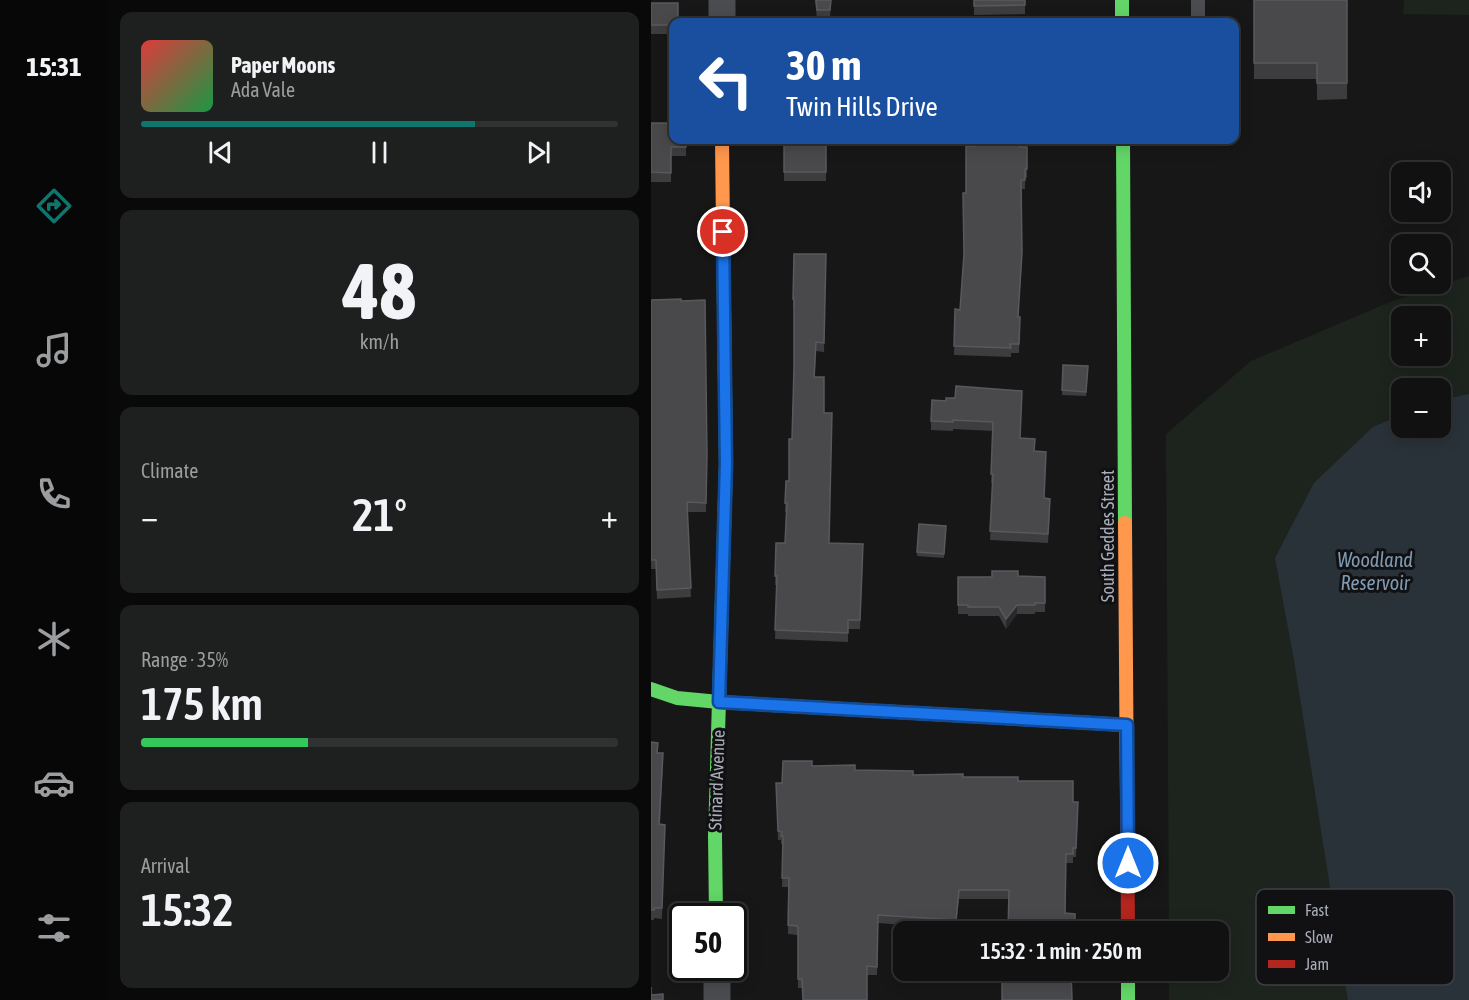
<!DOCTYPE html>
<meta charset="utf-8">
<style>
:root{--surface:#111;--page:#1e1f1f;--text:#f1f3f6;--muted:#9c9d9f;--line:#303131;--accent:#0f766e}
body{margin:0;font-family:"Asap Condensed",sans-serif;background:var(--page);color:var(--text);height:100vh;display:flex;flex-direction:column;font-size:22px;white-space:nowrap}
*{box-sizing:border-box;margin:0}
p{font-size:20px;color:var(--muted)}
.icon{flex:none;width:33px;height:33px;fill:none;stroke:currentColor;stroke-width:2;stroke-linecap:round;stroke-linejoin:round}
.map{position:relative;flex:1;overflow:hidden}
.drawer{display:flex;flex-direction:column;gap:12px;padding:12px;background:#090909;width:543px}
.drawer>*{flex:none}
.hud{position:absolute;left:18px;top:18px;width:570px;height:126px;border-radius:12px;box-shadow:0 3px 15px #0003,0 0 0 2px var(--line);background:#1a4fa0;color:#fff;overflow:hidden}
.fabs{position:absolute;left:740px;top:162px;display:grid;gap:12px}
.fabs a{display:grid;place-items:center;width:60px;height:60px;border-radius:12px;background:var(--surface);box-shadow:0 3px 15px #0003,0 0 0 2px var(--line);font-size:30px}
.speed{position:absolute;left:18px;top:903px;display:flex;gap:12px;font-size:30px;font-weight:700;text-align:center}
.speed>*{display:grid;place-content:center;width:78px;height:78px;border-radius:50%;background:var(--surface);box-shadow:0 3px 15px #0003,0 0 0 2px var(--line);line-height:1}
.speed .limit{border:3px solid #111;border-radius:9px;background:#fff;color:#111}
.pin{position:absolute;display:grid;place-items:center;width:51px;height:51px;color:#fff;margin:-26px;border:3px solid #fff;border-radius:50%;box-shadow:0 2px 6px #0007}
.me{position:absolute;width:66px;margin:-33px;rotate:0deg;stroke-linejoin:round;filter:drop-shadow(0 0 4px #0008)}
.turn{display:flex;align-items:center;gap:21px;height:126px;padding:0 18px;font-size:27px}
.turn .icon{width:78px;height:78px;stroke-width:2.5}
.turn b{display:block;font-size:42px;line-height:51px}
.big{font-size:45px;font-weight:600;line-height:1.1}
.drawer .tile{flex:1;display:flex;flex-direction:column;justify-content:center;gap:9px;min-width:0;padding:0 21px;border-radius:12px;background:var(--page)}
.drawer .dial{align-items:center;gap:0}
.dial b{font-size:78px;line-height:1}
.song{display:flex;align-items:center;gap:18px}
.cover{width:72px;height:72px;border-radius:9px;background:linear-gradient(135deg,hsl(0 70% 55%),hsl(140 70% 35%))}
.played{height:6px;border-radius:3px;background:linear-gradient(90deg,var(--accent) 70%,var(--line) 70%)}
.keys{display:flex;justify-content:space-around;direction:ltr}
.heat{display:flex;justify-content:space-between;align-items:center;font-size:33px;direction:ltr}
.charge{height:9px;border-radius:4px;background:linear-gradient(90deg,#34c759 35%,var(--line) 0)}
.trip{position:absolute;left:242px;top:921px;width:336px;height:60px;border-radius:12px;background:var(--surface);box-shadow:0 3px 15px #0003,0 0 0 2px var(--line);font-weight:600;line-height:60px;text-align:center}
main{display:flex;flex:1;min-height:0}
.menu{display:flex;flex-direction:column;width:108px;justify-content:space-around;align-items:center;background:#070707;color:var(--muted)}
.menu .icon{width:42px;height:42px}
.menu .active{color:var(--accent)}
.menu b{font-size:27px;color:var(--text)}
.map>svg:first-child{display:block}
</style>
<main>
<nav class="menu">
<b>15:31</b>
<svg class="icon active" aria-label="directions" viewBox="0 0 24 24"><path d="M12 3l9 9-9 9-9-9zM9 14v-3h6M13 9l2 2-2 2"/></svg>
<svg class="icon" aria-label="music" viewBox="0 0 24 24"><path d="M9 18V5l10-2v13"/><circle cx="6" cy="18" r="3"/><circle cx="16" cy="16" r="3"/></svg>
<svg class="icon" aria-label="phone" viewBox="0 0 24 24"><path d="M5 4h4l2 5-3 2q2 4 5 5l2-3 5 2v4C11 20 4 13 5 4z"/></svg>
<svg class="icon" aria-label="climate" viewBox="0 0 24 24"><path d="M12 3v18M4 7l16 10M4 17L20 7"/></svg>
<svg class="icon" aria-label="car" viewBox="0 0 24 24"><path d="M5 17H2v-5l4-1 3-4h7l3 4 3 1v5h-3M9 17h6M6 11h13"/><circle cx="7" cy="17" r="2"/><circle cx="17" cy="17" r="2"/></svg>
<svg class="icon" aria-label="filters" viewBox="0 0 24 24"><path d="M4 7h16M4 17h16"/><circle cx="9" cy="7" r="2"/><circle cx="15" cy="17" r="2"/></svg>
</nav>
<section class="drawer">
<div class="tile">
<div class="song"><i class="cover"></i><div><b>Paper Moons</b><p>Ada Vale</p></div></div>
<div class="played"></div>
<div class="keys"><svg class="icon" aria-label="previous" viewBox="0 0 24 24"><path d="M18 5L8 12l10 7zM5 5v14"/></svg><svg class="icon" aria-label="pause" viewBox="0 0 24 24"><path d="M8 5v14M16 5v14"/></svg><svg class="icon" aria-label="next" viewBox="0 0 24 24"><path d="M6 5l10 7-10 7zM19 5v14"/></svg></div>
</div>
<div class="tile dial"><b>48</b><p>km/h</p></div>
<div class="tile"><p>Climate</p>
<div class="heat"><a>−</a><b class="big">21°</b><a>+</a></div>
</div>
<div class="tile"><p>Range · 35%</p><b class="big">175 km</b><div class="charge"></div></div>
<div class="tile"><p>Arrival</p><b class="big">15:32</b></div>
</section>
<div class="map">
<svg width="818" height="1000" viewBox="0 0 818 1000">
<rect width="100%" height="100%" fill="#171717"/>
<path fill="#1d241e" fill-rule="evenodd" d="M753,0H818V15L752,14Z
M818,276V1000H518V971L567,970V932L518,931L515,434L600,361L739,302ZM750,316H789V356H750ZM750,388H789V428H750Z"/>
<path fill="#2a3239" d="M818,394V1000H697L643,660L624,558L663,483L722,427L750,415V428H789V400Z"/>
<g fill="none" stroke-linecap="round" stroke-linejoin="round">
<path stroke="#4b4c50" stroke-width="14" d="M547,0V22"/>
<path stroke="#4b4c50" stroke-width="27" d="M71,22V0
M66,968V1000"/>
<path stroke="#63d668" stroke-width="14" d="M471,0V22
M472,140L474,523
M0,689L26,698L68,702L476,725
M65,916L64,836L75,464L72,229
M477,970V1000"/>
<path stroke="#ff974d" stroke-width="14" d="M71,140L72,229
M474,523L476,802"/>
<path stroke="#b3261e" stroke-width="14" d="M476,802L477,932"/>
</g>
<path fill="#3d3d3f" d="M164,0H180L179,19H166Z
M323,0L374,5V14L323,15Z
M603,0H696V99L666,100V79H603Z
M0,3L22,22V34H0Z
M0,123L35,140V156H20V182H0Z
M133,140H175V181H133Z
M324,146L376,147V178H374V189H370L371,261L367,317H369L368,353H360V357L303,355L304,309L309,310L313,255L315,193Z
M143,254H175L173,352L165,351L164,377L173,413L178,543L212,553L209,629H197V642L124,639L126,585H124L125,543H134L135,512H134L135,481H138L141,439L143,367V308H142Z
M0,300L56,455L55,512H36L40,597L6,599L5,569H0Z
M412,365L437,370L435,396L411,395Z
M371,400L369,438L395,461L393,498L399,508L397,543L339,540L342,483H340L342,431L302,429V431L280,430V421L295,401Z
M268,524L295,526L293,558L266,556Z
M367,576L394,577V612H384V614H366L355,629L348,616H317V614H307V577H341Z
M0,742L12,763L9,824L14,825L11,919L3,918V920H0Z
M161,766L262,775L367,781L422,802L427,811L425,857H422V863H415L414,913L424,932L358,899H308L305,929L227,923L226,975H216L151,988H147V937L146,935L137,934V887H131L132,844H130V840H127L125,783H131Z"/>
<path fill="#29292a" d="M366,605V614L355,629V619Z"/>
<path fill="#49494c" stroke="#58595d" stroke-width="1.5" d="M165,0H180L179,10H166Z
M323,0H374V5L323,6Z
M603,0H696V83H666V63H603Z
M0,3H27V22H22V25H0Z
M293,20L339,21V22H295Z
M0,123H22V140H35V147H20V173L0,172Z
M133,140H175V172H133Z
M324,140H369V147H376V169H374V180H370L371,252L367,317H369L368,344H359L360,348L303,346L304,309L309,310L313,254L312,193H315V146H324Z
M143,254H175L173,343L165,342L163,377H173V413H181L178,543L212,544L209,620H197V633L124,630L126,576H124L125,543H134L136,503H134L135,481H138V439H141L143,367V299H142Z
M30,299V301L54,300L56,455L55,503L36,502L40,588L6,590L5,560H0V300Z
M412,365L437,366L435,392L411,390Z
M305,386L371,391L369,438L384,439L383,451L395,452L393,498L399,499L397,534L339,531L342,474H340L342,422L302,420V422L280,421L281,400L295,401V398H304Z
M268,524L295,526L293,554L266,552Z
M341,571H367V576L394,577V603H384V605H366L355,619L348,607H317V605H307V577H341Z
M0,742L7,743L6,753H12L8,824L14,825L11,908H3V910H0Z
M132,761H161V766L204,765V770L262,771V775L312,774V777H367V781H422V802H427L425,848H422V854H415L414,913L424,914V932H357L358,890H308L305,920L227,915L226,967L216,966V1000H152L151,979H147V928L146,926L137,925L138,878H131L132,836H130L131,832L127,831L125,783H131Z
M357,970H420L421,1000H351V980H357Z
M0,987V995L12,994V1000H0Z"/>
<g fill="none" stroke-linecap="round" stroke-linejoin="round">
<g stroke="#114b97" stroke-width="15">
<path id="route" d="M72,232L75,464L68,702L476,725L477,863"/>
</g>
<use href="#route" stroke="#1a73e8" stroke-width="10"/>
</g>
<g text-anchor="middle" stroke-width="6" stroke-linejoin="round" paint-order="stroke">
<g font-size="18" fill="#a8adb8" stroke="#111113">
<text transform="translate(457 536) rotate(-90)" y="6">South Geddes Street</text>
<text transform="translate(66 780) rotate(-88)" y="6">Stinard Avenue</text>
</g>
<g font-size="20" font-style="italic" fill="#7f9bb3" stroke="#111113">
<text x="724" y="567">Woodland<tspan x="724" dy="23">Reservoir</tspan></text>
</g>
</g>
<rect x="605" y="889" width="198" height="96" rx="9" fill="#111113" stroke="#3e4045" stroke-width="1.5"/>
<rect x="617" y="906" width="27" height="8" fill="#63d668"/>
<rect x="617" y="933" width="27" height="8" fill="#ff974d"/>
<rect x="617" y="960" width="27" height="8" fill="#b3261e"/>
<g font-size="16" fill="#a8adb8">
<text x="654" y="916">Fast</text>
<text x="654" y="943">Slow</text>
<text x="654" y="970">Jam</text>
</g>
</svg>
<div class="fabs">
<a><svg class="icon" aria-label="sound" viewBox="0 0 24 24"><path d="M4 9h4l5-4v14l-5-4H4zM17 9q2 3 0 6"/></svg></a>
<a><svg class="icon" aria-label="search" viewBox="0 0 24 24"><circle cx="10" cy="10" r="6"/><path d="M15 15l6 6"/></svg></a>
<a>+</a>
<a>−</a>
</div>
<div class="speed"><div class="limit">50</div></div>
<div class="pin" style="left:72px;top:232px;background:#d93025"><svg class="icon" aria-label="arrive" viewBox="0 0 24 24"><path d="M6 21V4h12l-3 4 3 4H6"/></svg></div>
<svg class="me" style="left:477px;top:863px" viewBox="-20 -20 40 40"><circle r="17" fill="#1a73e8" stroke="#fff" stroke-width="3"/><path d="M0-11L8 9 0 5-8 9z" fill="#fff"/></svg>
<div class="trip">15:32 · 1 min · 250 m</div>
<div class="hud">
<div class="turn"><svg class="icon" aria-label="left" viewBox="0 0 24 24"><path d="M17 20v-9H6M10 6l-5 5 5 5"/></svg><div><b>30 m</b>Twin Hills Drive</div></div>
</div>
</div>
</main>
